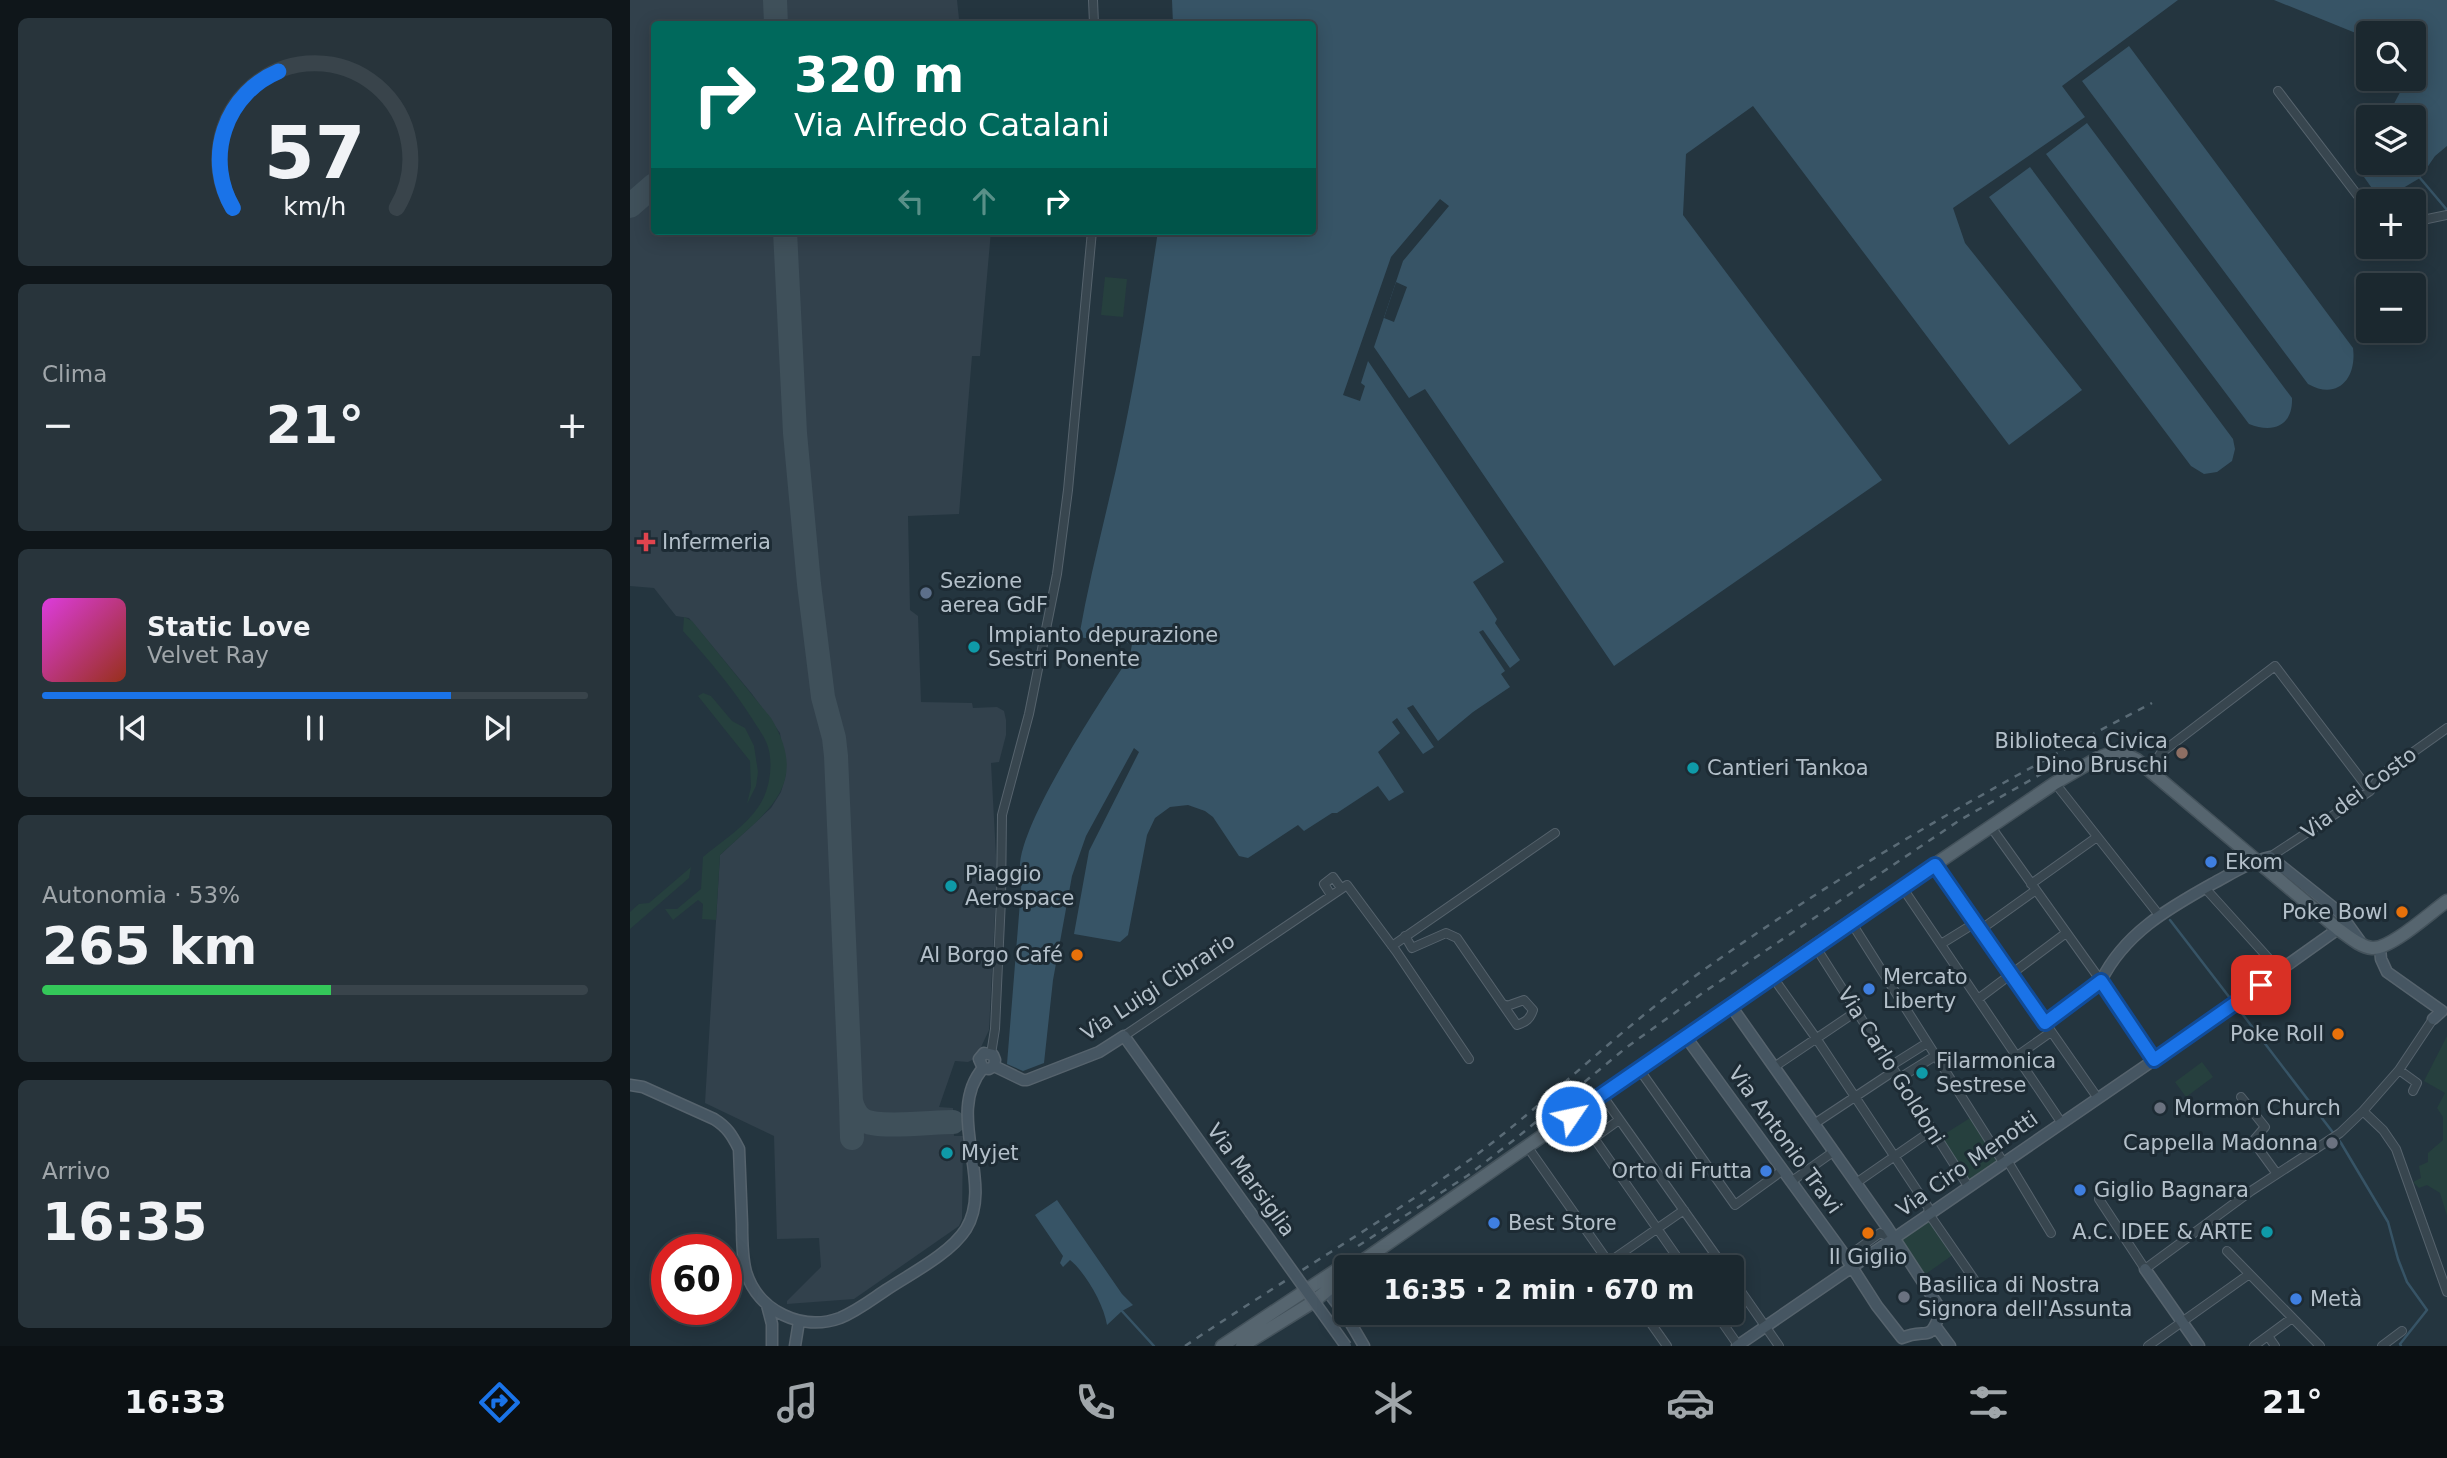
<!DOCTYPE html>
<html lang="it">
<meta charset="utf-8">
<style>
:root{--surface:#1b282f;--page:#28343b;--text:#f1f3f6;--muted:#a0a6aa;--line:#39444b;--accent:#1a73e8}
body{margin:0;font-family:"DejaVu Sans",sans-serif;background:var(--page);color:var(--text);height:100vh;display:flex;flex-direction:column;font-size:26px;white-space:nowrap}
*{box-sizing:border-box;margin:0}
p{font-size:23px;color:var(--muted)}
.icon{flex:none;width:38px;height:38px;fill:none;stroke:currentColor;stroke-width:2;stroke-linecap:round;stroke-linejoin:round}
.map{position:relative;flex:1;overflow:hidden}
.drawer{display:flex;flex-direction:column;gap:18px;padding:18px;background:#0f161a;width:630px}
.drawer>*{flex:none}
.hud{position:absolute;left:21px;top:21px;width:665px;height:214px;border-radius:7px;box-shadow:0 4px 18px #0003,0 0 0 2px var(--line);background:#00695c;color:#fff;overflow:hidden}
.controls{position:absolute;left:1726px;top:21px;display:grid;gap:14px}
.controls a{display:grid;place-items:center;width:70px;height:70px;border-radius:7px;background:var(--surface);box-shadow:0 4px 18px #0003,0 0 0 2px var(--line);font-size:35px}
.speed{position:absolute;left:21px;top:1234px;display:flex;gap:14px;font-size:35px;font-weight:700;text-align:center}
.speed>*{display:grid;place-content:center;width:91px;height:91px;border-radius:50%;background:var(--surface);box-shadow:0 4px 18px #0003,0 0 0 2px var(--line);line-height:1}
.speed .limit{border:10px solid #d22;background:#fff;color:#111}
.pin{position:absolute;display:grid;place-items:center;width:60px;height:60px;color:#fff;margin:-30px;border-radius:14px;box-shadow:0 4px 10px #0006}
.me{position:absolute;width:77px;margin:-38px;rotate:56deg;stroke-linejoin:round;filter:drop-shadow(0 0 5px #0008)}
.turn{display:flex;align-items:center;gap:24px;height:147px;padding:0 28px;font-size:32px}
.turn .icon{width:91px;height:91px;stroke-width:2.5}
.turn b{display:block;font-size:49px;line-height:60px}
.lanes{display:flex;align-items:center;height:66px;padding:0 28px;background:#0003;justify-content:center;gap:35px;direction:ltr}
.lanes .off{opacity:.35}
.big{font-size:52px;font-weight:700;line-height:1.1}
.drawer .tile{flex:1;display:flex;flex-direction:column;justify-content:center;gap:10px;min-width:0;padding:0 24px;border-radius:10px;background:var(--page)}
.drawer .dial{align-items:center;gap:0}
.dial svg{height:182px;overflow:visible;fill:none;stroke:var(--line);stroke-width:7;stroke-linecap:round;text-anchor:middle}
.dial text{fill:var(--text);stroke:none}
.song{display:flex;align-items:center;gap:21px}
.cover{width:84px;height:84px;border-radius:10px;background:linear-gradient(135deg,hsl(300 70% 55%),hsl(10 70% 35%))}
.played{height:7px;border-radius:4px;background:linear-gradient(90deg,var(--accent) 75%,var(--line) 75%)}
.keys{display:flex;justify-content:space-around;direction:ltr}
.heat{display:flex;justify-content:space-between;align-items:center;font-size:38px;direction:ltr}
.charge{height:10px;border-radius:5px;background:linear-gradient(90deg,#34c759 53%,var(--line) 0)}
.trip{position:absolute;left:704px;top:1255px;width:410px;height:70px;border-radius:7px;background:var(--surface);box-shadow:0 4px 18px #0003,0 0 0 2px var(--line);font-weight:700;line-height:70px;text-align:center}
.tab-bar{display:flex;height:112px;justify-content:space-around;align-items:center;background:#0b1013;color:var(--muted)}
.tab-bar .icon{width:49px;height:49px}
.tab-bar .selected{color:var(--accent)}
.tab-bar b{font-size:32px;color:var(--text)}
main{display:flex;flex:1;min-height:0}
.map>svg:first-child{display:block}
</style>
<main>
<section class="drawer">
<div class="tile dial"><svg viewBox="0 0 100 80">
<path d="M14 69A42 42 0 1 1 86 69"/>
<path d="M14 69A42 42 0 0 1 34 9" stroke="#1a73e8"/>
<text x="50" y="56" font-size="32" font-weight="700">57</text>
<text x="50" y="72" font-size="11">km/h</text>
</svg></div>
<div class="tile"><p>Clima</p>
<div class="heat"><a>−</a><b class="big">21°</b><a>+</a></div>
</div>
<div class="tile">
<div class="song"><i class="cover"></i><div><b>Static Love</b><p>Velvet Ray</p></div></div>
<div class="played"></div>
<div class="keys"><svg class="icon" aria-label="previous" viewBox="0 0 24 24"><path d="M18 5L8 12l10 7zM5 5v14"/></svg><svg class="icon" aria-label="pause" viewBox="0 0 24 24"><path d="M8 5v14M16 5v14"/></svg><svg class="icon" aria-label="next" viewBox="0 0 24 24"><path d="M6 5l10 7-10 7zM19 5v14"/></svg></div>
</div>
<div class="tile"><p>Autonomia · 53%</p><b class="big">265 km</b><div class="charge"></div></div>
<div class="tile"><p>Arrivo</p><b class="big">16:35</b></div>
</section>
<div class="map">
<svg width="1817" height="1346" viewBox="0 0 1817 1346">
<rect width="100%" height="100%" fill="#24353f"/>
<path fill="#32414c" d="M0,0H327L329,19L336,24H24V231H361L350,356H342L329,514L278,516L280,610L288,616L291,702L342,703L343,708L367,707L374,711L376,720V735L369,762L361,763L367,874L359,1030L346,1058L338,1062L325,1061L309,1107L323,1108L324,1136H333L332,1219L329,1226L224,1299L157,1304V1301L191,1267L189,1238L147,1239L144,1136L75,1103L90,855L141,808L151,792L156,774L150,733L122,694L59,618L46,616L24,588L0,586Z"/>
<path fill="#26403e" d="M475,277L497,279L493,317L471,315Z
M54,617L62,621L141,718C182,787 135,812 90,855L86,920L72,919L73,904L68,900L43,920L35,909H47L71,889L73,857C91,842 116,826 129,806C140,790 144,762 137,744C134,736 128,728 123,720C103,688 79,660 53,631Z
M73,693L81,696L102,721L115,728L124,746L128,772L126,786L117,804L121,787L120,761L68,696Z
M61,867L59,878L0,929V912L9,904L19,903Z
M1817,1036V1216L1810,1193L1797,1185L1789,1188L1783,1182L1791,1178L1789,1166L1798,1162V1153L1813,1140V1117L1807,1108L1815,1093L1794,1081Z
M1572,1062L1583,1077L1556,1097L1545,1082Z
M1340,1118L1369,1161L1339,1181L1310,1137Z
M1299,1218L1324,1254L1293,1276L1268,1240Z"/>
<path fill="#375466" d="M542,0H1548L1432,86L1455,117L1323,208L1335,243L1452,390L1379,445L1123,106L1056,154L1053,215L1252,480L984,666L795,389L779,398L744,347L773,261L819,206L810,199L761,257L713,395L730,401L735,386L731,383L738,361L874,562L843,582L867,619L865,623L890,660L880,668L853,630L849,632L875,671L871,674L880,687L843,712L808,741L783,705L777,708L804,747L793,754L767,718L762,722L770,733L748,752L774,792L759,801L748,786L707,813H702L674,831L668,825L618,858L609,856L583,817L575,811L558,805L540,807L525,818L517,835L498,935L490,942L444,934L459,851L509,752L504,748L456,836L442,876L423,980L414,1063L393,1071L377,1064L392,877C374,844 478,690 500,656L502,644L464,636L462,639L449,637C461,568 480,501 494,432C508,365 518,298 528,231H682V24H543Z
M1644,0H1817V146L1805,156L1790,178L1751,201L1729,170L1738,155V163H1783V117H1757L1777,79H1783V66L1787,58L1783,56V33H1738V38Z
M1499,46L1723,348C1727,378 1708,401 1678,384L1452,81Z
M1457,123L1662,398C1663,426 1643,434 1619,424L1416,154Z
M1400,167L1603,439L1605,449L1602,461L1587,472L1574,474L1561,466L1359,197Z
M427,1200L492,1294L503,1305L492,1311L477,1325C474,1305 456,1273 440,1260L433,1267L430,1263L433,1256L405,1215Z"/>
<path fill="#24353f" d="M766,282L777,287L764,322L754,318Z"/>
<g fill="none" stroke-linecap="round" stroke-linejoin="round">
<path stroke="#375466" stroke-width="2.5" d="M1790,178L1817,210
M1540,920L1603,1002
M1607,1007L1711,1143L1758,1222L1768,1259L1777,1282L1797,1310L1770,1344L1771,1346
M492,1311L524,1346"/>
<path stroke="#3f505a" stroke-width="24" d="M145,0L146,24
M0,206L24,185
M155,231L165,433L179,584L193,697L204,738L206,756L221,1101
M222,1138L221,1101C223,1109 226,1116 233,1120C248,1129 302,1122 323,1122"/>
<g stroke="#56636d" stroke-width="10">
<path id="street" d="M463,0L464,24
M1648,91L1738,209
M1783,222L1817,215
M1519,770L1531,753L1645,666L1740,791
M1425,783L1529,915
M1361,827L1471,981L1415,1023
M1640,857L1740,791L1751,775L1817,728
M1305,865L1467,1097
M1401,884L1467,837
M1272,887L1431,1122
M1575,888L1650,971
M701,895L694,884L703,877L711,888
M1221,922L1373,1162
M1350,930L1406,890
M775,936L782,948L816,933L827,938L887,1025C896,1022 900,1019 903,1010L894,1000L877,1006L873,1004
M1311,944L1345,923
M762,946L925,833
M1185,946L1338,1186
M1142,976L1186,1038L1298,1207L1299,1214L1348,1285
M1348,999L1436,933
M494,1036L717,885L766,951L839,1059
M361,1054L365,1029L371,899L372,815L399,714L427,574L438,490L462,231
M1387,1056L1421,1032
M1262,1065L1297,1043
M1144,1067L1227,1011
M1009,1069L1105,1205L1153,1170
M1769,1070L1787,1083L1783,1091
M1268,1079L1305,1056
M972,1095L1094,1267
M1611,1097L1635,1127L1623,1141L1647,1174
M1733,1111L1753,1130L1766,1149L1817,1292
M989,1120L964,1138L1054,1267
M1184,1124L1264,1071
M897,1146L982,1267
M1377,1160L1421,1233
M1162,1181L1203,1152
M1226,1183L1301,1131
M1469,1199L1515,1269L1621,1191L1710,1133L1733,1111L1769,1070L1803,1019
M1597,1251L1690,1346
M979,1262L1054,1210
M1222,1266L1221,1254L1250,1233L1265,1239
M1101,1277L1149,1346
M1013,1312L1037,1346
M1085,1312L1108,1345
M1638,1336L1645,1346
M1518,1346L1618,1275
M1624,1346L1662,1318
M1752,1346L1772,1331"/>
</g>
<g stroke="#56636d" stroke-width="13">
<path id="secondary" d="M1750,948L1751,959L1757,972L1812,1011L1803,1019
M1056,1037L1211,1250L1247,1306L1272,1338C1298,1327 1300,1345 1311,1310L1257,1227L1101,1006
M1524,1060L1471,981C1494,934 1537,909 1582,884C1601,874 1619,862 1640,857L1709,912L1732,944
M364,1066L393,1080H397L469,1052L494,1036L620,1212
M353,1068L349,1059L354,1053L363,1055L365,1060L364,1066
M0,1085L13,1087L84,1119C97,1127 102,1135 109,1149C110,1174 111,1199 112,1224C112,1240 112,1257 116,1272C128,1311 172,1332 210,1318C227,1311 241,1300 256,1290C280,1274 320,1254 336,1229C365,1182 314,1114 353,1068L359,1069L364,1066
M1515,1269L1569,1346
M693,1285L717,1317L734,1346
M137,1305L142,1324V1346
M1306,1327L1320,1346
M165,1346L169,1321
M1107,1346L1524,1060L1708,929"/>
</g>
<g stroke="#44525b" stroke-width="15">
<path id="primary" d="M724,1267L1185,946L1425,783L1468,758L1479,754L1499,756L1507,760L1708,929C1718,936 1730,947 1742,948C1760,950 1801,912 1817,901
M592,1346L705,1271L727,1264
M612,1346L683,1302L716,1275"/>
</g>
<use href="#street" stroke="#38464f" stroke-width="8"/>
<use href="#secondary" stroke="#465662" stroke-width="10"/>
<use href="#primary" stroke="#56656f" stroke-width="12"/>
<path stroke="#5a6b76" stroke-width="2.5" stroke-dasharray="7 7" stroke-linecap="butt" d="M728,1246L837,1176L884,1140L997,1047L1074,992L1330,820L1443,756
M555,1346C647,1284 743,1228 834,1164C913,1107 981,1036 1061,979C1207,874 1363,786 1522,703"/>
<g stroke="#56636d" stroke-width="13" stroke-linecap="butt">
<path id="secondary-bridge" d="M620,1212L716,1346"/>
</g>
<use href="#secondary-bridge" stroke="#465662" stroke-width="10"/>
</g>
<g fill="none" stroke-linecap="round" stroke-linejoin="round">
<g stroke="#114b97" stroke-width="18">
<path id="route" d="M941,1116L1305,865L1415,1023L1471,981L1524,1060L1631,985"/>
</g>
<use href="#route" stroke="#1a73e8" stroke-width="12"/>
</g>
<path fill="#e0444e" stroke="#1d2b34" stroke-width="2.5" d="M12.5 531.5h7v7h7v7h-7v7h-7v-7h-7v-7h7z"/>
<circle fill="#5c6f8a" stroke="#1d2b34" stroke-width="2.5" cx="296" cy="593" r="7"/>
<g fill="#0f9aa8" stroke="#1d2b34" stroke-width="2.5">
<circle cx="344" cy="647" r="7"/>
<circle cx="1063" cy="768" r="7"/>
<circle cx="321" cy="886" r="7"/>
<circle cx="1292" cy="1073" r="7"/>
<circle cx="317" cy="1153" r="7"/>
<circle cx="1637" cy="1232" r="7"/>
</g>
<circle fill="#8d6e63" stroke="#1d2b34" stroke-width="2.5" cx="1552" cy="753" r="7"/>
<g fill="#3f7fe0" stroke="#1d2b34" stroke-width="2.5">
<circle cx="1581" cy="862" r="7"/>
<circle cx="1239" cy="989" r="7"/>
<circle cx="1136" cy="1171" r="7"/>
<circle cx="1450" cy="1190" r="7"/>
<circle cx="864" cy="1223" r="7"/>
<circle cx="1666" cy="1299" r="7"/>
</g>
<g fill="#e8710a" stroke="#1d2b34" stroke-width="2.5">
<circle cx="1772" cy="912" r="7"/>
<circle cx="447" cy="955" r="7"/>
<circle cx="1708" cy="1034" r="7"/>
<circle cx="1238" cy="1233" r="7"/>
</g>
<g fill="#6b7280" stroke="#1d2b34" stroke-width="2.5">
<circle cx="1530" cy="1108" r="7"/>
<circle cx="1702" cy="1143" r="7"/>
<circle cx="1274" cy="1297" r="7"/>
</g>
<g text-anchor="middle" stroke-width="6" stroke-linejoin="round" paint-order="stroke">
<g font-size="21" fill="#b4c0ca" stroke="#1d2b34" text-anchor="start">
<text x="32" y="549">Infermeria</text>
<text x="310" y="588">Sezione<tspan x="310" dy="24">aerea GdF</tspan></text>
<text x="358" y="642">Impianto depurazione<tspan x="358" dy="24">Sestri Ponente</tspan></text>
<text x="1538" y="748" text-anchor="end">Biblioteca Civica<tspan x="1538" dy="24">Dino Bruschi</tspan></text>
<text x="1077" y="775">Cantieri Tankoa</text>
<text x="1595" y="869">Ekom</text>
<text x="335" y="881">Piaggio<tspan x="335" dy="24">Aerospace</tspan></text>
<text x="1758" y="919" text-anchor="end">Poke Bowl</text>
<text x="433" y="962" text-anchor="end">Al Borgo Café</text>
<text x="1253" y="984">Mercato<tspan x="1253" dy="24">Liberty</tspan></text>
<text x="1694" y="1041" text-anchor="end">Poke Roll</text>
<text x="1306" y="1068">Filarmonica<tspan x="1306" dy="24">Sestrese</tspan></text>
<text x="1544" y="1115">Mormon Church</text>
<text x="1688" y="1150" text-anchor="end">Cappella Madonna</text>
<text x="331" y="1160">Myjet</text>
<text x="1122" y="1178" text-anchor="end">Orto di Frutta</text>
<text x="1464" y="1197">Giglio Bagnara</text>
<text x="878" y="1230">Best Store</text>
<text x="1623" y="1239" text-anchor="end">A.C. IDEE &amp; ARTE</text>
<text x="1238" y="1264" text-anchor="middle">Il Giglio</text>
<text x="1288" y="1292">Basilica di Nostra<tspan x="1288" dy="24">Signora dell'Assunta</tspan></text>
<text x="1680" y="1306">Metà</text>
</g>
<g font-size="21" fill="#b4c0ca" stroke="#1d2b34">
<text transform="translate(1729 793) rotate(-37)" y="7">Via dei Costo</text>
<text transform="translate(528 987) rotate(-33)" y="7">Via Luigi Cibrario</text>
<text transform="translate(1261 1066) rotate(58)" y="7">Via Carlo Goldoni</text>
<text transform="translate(1155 1140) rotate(54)" y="7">Via Antonio Travi</text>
<text transform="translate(1337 1164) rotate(-35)" y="7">Via Ciro Menotti</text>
<text transform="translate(621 1180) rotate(54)" y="7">Via Marsiglia</text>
</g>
</g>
</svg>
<div class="controls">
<a><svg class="icon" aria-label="search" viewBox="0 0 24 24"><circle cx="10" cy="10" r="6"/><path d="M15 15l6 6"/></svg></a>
<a><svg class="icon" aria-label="layers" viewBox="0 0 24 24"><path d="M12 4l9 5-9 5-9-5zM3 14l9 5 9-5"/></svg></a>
<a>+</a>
<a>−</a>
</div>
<div class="speed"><div class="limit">60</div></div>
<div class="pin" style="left:1631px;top:985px;background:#d93025"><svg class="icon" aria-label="arrive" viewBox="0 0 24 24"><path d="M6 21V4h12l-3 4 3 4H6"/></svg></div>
<svg class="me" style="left:941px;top:1116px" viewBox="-20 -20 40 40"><circle r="17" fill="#1a73e8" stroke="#fff" stroke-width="3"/><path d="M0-11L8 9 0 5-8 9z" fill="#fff"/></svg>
<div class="trip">16:35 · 2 min · 670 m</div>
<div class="hud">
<div class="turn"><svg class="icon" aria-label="right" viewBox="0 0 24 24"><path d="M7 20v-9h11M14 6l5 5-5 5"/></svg><div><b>320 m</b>Via Alfredo Catalani</div></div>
<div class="lanes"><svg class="icon off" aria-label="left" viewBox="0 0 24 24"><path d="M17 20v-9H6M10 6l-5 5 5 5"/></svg><svg class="icon off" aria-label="ahead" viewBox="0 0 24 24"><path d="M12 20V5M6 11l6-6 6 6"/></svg><svg class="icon" aria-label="right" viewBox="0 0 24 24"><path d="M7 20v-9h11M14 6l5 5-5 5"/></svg></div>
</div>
</div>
</main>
<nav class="tab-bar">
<b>16:33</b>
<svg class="icon selected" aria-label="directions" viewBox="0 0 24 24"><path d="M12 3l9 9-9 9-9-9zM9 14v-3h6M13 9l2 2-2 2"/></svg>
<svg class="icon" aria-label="music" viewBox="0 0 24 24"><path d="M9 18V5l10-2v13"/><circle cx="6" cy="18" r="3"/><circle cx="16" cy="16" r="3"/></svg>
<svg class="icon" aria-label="phone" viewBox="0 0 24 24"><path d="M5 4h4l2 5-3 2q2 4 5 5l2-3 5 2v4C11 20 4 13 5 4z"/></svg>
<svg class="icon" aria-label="climate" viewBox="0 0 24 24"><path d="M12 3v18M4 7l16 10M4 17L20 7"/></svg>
<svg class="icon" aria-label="car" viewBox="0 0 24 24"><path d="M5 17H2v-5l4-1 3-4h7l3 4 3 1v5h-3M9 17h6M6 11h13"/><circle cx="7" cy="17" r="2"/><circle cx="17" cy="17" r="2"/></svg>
<svg class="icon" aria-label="filters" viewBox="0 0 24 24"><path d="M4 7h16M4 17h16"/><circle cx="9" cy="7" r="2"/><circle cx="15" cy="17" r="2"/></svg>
<b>21°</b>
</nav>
